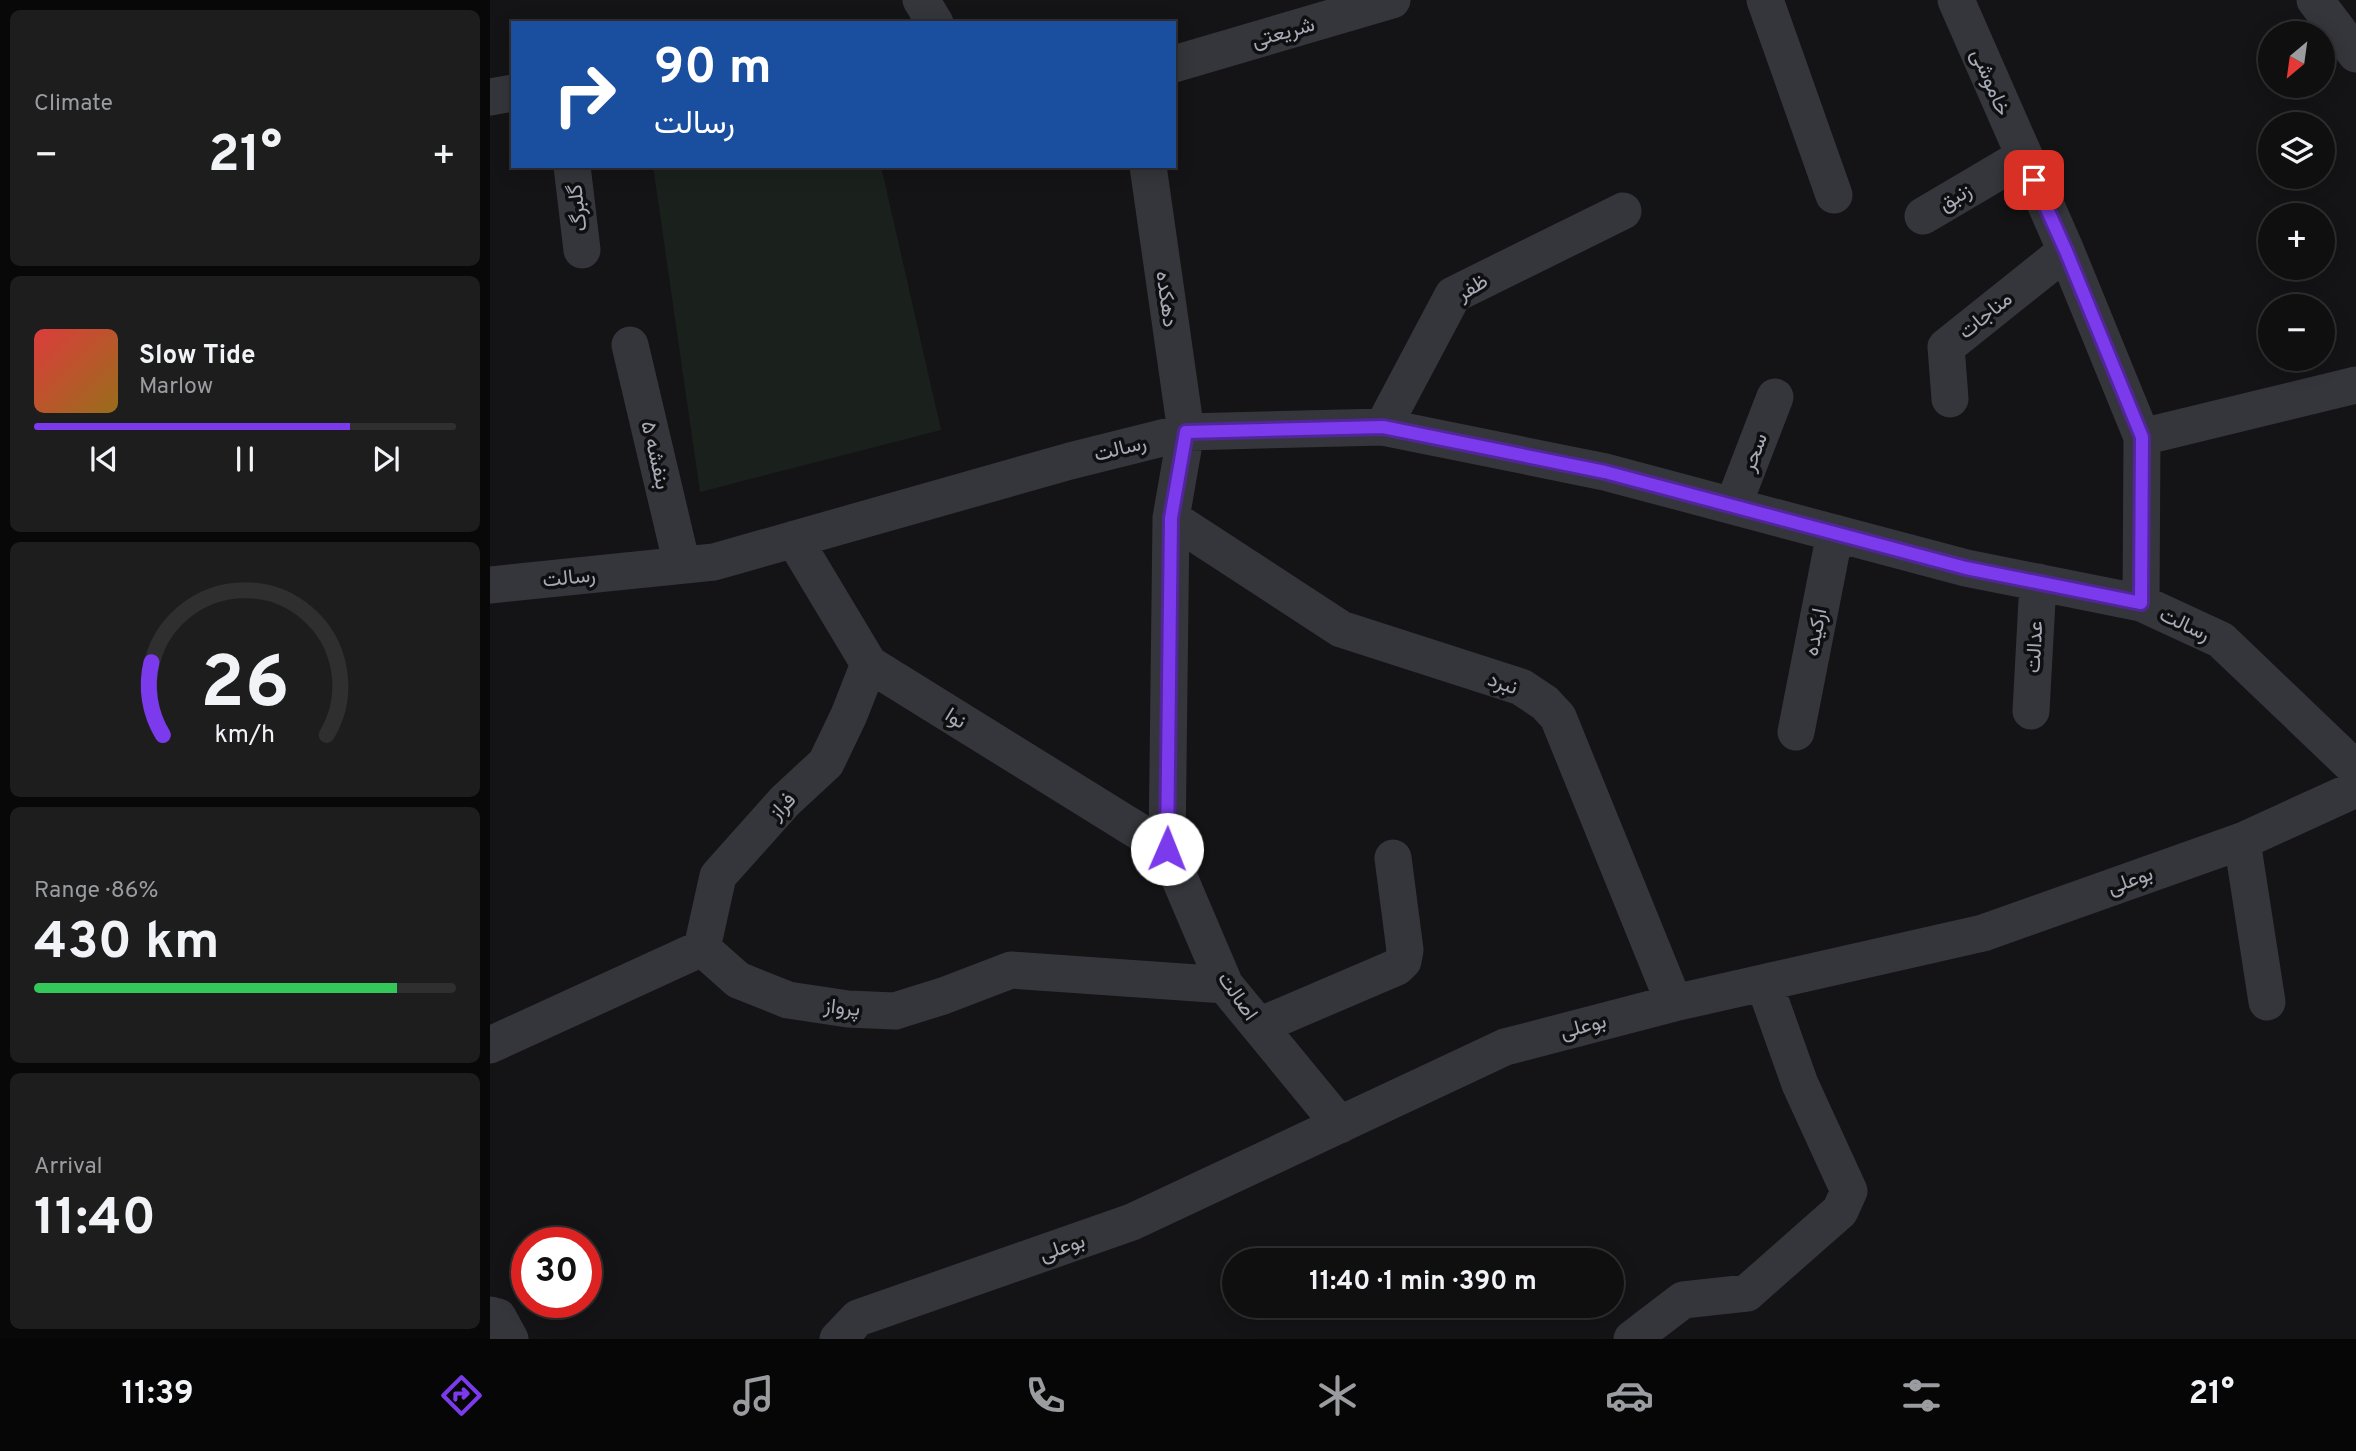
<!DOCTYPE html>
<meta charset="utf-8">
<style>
:root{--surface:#0f0f10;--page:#1d1d1e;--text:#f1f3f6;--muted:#9b9c9f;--line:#2f2f30;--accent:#7c3aed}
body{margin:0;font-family:Overpass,Vazirmatn,sans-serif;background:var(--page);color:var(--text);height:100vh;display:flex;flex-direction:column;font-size:26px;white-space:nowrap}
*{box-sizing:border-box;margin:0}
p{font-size:23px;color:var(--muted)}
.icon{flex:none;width:38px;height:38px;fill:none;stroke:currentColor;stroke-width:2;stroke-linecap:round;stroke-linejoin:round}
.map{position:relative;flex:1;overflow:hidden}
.drawer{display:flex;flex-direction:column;gap:10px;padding:10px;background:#080809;width:490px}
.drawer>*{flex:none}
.hud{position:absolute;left:21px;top:21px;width:665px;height:147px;border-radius:0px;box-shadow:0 4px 18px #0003,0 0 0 2px var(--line);background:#1a4fa0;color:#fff;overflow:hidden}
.needle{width:46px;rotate:209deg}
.tools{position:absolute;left:1768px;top:21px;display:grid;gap:14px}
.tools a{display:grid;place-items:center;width:77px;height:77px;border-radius:50%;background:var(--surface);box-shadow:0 4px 18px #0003,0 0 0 2px var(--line);font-size:35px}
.speed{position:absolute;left:21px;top:1227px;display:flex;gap:14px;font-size:35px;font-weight:700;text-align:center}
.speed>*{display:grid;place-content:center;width:91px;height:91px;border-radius:50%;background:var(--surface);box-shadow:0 4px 18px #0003,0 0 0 2px var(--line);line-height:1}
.speed .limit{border:10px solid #d22;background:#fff;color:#111}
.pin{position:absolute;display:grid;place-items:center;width:60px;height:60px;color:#fff;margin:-30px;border-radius:14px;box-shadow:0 4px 10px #0006}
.me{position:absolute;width:77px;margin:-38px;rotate:1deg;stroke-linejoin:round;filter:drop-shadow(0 0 5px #0008)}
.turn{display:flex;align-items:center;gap:24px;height:147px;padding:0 28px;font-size:32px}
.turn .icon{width:91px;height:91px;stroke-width:2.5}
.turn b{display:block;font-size:49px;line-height:60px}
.big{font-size:52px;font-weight:700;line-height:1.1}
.drawer .widget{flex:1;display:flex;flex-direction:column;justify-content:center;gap:10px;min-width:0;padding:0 24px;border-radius:10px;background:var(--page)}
.drawer .dial{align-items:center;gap:0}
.dial svg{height:182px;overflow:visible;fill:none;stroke:var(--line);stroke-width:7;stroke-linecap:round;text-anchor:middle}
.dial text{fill:var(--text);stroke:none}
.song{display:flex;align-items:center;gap:21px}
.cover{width:84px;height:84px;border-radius:10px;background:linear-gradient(135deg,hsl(0 70% 55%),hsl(40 70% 35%))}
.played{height:7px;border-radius:4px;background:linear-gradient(90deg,var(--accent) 75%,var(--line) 75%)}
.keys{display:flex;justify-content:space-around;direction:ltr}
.heat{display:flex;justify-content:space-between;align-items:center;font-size:38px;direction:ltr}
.charge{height:10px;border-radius:5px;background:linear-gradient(90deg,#34c759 86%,var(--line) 0)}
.trip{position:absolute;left:732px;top:1248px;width:402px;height:70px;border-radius:35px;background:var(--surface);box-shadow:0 4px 18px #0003,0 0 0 2px var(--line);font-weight:700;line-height:70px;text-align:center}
.dock{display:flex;height:112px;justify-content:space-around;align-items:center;background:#060606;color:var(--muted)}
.dock .icon{width:49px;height:49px}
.dock .on{color:var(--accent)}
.dock b{font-size:32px;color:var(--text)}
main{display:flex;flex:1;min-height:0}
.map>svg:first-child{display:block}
</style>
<main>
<section class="drawer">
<div class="widget"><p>Climate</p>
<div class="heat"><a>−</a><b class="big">21°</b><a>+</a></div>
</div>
<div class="widget">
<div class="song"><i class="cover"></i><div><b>Slow Tide</b><p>Marlow</p></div></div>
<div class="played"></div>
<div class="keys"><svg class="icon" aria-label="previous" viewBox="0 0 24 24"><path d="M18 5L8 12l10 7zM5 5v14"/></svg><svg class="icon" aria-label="pause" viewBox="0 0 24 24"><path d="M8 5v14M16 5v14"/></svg><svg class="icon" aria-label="next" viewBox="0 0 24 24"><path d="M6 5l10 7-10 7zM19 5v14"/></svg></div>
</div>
<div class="widget dial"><svg viewBox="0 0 100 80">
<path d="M14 69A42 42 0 1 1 86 69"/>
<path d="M14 69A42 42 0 0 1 9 37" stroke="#7c3aed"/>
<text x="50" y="56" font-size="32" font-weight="700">26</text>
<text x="50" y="72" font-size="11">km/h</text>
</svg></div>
<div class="widget"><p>Range · 86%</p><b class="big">430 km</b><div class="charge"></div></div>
<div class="widget"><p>Arrival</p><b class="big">11:40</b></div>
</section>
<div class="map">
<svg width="1866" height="1339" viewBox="0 0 1866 1339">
<rect width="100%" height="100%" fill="#141416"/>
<path fill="#1a211c" d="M163,166H391L451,430L210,492Z"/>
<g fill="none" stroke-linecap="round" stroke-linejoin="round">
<path stroke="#35363b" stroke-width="37" d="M431,0L445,23
M1275,0L1344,195
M1466,0L1576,251L1652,437L1651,603
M1825,0L1866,54
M684,64L902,0
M0,97L23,93
M82,166L92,250
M658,166L696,432L681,518L677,849L735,985L850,1125
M1433,216L1533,157
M140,345L192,565
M1460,399L1456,347L1576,251
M893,427L963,295L1133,211
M1652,437L1866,385
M1243,506L1285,397
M681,518L851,629L1031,687L1055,703L1068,717L1184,1003
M304,539L379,664L677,849
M0,585L224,562L580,461L696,432L893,427L1115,472L1476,568L1651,603L1731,640L1866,769
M1541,711L1548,582
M1306,732L1345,533
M1752,841L1777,1002
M212,948L228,876L295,801L336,763L359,715L379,664
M769,1026L907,967L913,961L915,950L903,858
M0,1045L212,948L248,980L298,1000L358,1009L405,1011L453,996L521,970L735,985
M0,1315L8,1317L20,1339
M348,1339L368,1318L642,1222L1015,1047L1184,1003L1493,933L1752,841L1866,789
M1142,1339L1193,1300L1257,1293L1350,1211L1359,1191L1310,1084L1274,983"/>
</g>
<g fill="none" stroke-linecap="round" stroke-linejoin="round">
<g stroke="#51269a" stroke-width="18">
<path id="route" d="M677,849L681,518L696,432L893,427L1115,472L1476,568L1651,603L1652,437L1576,251L1544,180"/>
</g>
<use href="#route" stroke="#7c3aed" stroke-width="12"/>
</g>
<g text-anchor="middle" stroke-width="7" stroke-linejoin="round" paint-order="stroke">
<g font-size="21" fill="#a6aab6" stroke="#0f0f11">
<text transform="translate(793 32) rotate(-16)" y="7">شریعتی</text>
<text transform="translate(1501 82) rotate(67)" y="7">خاموشی</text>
<text transform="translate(1465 197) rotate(-31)" y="7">زنبق</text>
<text transform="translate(87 208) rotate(-97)" y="7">گلبرگ</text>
<text transform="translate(982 287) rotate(-31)" y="7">ظفر</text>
<text transform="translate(677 299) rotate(82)" y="7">دهکده</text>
<text transform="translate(1495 315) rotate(-39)" y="7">مناجات</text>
<text transform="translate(630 448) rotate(-14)" y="7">رسالت</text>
<text transform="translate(1264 452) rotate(-69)" y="7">سحر</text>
<text transform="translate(166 455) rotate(77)" y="7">بنفشه ۵</text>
<text transform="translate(79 577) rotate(-6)" y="7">رسالت</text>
<text transform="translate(1695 624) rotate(25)" y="7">رسالت</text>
<text transform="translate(1325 632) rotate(-79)" y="7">ارکیده</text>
<text transform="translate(1544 647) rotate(-87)" y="7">عدالت</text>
<text transform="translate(1013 683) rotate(20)" y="7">نبرد</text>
<text transform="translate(466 718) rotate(32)" y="7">نوا</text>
<text transform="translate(292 806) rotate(-46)" y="7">فراز</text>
<text transform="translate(1640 880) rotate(-20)" y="7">بوعلی</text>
<text transform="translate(748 996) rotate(55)" y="7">اصالت</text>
<text transform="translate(352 1007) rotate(6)" y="7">پرواز</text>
<text transform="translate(1093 1026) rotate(-15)" y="7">بوعلی</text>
<text transform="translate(572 1247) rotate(-19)" y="7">بوعلی</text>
</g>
</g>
</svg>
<div class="tools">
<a><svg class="needle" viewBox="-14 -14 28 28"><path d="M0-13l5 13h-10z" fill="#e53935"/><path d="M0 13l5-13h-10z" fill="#9b9c9f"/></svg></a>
<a><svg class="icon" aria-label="layers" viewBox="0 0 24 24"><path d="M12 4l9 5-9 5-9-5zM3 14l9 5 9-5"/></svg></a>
<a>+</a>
<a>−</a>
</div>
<div class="speed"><div class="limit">30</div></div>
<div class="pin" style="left:1544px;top:180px;background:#d93025"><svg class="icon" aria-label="arrive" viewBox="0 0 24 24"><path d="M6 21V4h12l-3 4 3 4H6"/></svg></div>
<svg class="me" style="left:677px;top:849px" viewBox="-20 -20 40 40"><circle r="19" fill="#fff"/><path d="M0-13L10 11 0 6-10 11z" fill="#7c3aed"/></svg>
<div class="trip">11:40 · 1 min · 390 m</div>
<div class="hud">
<div class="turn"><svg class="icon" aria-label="right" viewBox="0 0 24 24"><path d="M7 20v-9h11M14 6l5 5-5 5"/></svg><div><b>90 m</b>رسالت</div></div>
</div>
</div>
</main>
<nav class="dock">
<b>11:39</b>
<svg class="icon on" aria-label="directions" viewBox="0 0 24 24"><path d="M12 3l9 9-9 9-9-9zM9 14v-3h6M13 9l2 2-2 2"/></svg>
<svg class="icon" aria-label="music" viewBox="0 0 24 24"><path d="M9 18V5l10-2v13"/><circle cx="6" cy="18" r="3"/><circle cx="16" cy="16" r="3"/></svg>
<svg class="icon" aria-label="phone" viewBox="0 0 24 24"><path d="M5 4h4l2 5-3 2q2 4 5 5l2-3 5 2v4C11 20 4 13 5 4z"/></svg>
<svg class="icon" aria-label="climate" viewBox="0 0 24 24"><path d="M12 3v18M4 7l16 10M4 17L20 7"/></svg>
<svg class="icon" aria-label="car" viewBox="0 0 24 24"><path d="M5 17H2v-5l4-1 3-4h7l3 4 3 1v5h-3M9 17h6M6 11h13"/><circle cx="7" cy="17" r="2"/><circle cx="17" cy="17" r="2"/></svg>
<svg class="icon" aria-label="filters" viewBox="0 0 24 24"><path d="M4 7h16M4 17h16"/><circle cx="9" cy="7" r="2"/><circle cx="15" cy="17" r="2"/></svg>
<b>21°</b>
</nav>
